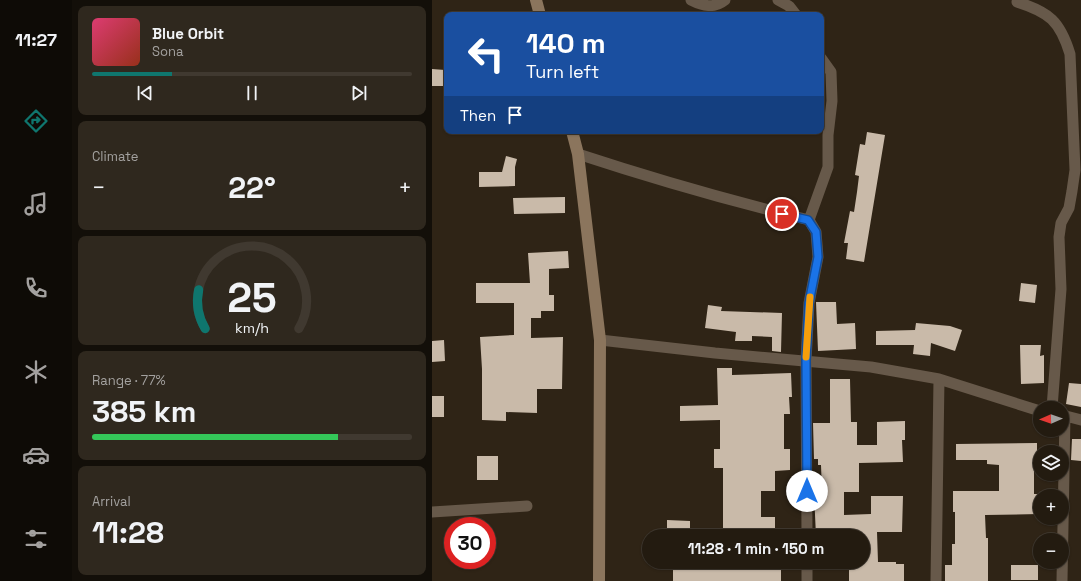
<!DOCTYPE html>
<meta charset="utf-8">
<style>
:root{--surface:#231b10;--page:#2f281e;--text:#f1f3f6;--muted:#a3a19f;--line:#403930;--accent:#0f766e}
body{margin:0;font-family:"Space Grotesk",sans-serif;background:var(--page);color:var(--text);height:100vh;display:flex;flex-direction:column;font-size:15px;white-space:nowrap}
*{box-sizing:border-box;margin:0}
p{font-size:13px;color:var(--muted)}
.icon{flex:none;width:22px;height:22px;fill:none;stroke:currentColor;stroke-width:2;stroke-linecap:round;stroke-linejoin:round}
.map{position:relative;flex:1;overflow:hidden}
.sheet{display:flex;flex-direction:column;gap:6px;padding:6px;background:#130f09;width:360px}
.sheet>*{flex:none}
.guide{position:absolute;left:12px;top:12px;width:380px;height:122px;border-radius:8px;box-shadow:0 1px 3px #0004,0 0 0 1px var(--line);background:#1a4fa0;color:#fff;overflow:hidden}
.needle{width:26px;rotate:268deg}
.tools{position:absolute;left:601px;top:401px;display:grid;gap:8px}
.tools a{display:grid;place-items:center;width:36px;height:36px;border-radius:50%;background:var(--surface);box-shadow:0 1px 3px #0004,0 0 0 1px var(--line);font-size:20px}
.speed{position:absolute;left:12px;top:517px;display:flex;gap:8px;font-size:20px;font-weight:700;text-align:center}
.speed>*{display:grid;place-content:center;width:52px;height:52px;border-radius:50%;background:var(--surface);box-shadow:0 1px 3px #0004,0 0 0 1px var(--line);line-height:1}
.speed .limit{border:6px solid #d22;background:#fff;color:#111}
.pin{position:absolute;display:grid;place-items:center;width:34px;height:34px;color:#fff;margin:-17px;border:2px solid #fff;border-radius:50%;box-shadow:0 1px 4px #0007}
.me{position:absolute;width:44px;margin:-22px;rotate:0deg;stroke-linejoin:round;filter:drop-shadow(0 0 3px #0008)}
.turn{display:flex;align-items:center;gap:14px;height:84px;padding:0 16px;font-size:18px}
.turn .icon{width:52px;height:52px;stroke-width:2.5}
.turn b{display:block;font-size:28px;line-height:34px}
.then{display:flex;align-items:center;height:38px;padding:0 16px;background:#0003;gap:8px;font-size:15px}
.big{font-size:30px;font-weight:700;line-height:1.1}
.sheet .card{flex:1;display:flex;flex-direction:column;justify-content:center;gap:6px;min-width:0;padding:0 14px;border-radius:8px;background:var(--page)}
.sheet .dial{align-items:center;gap:0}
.dial svg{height:104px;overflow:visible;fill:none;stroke:var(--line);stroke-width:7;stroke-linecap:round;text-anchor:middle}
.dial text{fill:var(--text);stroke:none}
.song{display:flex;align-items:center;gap:12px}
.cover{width:48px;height:48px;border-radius:6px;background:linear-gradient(135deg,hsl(340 70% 55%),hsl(10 70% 35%))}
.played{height:4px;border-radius:2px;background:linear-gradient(90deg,var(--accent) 25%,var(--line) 25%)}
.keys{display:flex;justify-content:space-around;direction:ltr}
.heat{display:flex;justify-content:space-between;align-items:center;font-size:22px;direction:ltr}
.charge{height:6px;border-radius:3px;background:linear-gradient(90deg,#34c759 77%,var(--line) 0)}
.trip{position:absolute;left:210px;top:529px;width:228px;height:40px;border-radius:20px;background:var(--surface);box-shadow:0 1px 3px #0004,0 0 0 1px var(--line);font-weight:700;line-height:40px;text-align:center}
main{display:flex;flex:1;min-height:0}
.dock{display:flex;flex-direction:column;width:72px;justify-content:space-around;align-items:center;background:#0e0b06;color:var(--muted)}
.dock .icon{width:28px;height:28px}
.dock .active{color:var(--accent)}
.dock b{font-size:18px;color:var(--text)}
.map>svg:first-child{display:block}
</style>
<main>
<nav class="dock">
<b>11:27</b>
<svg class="icon active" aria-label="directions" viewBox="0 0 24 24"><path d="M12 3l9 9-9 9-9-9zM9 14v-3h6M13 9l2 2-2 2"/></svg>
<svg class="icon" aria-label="music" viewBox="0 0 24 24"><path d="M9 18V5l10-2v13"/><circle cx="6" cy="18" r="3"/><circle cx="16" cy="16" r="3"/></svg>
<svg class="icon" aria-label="phone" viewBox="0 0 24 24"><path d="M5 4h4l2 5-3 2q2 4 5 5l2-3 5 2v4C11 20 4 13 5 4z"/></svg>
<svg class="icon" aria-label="climate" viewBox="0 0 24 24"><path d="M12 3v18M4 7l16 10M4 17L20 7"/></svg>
<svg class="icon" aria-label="car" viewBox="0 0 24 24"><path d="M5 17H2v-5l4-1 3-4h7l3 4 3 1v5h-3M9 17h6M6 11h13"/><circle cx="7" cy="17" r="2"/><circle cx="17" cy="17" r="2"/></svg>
<svg class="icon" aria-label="filters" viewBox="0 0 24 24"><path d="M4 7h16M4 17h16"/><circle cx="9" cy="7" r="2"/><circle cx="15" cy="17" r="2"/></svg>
</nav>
<section class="sheet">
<div class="card">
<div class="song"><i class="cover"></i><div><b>Blue Orbit</b><p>Sona</p></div></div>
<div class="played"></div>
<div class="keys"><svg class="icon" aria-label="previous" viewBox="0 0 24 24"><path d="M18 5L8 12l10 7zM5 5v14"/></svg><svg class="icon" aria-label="pause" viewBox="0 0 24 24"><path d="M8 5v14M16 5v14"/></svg><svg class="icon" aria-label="next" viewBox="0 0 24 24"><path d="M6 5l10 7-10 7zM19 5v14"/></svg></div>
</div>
<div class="card"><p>Climate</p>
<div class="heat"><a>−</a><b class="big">22°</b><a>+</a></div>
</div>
<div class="card dial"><svg viewBox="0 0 100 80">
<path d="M14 69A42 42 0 1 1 86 69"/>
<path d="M14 69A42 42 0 0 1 9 39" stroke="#0f766e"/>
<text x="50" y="56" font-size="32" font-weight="700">25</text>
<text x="50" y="72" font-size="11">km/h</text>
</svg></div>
<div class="card"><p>Range · 77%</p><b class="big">385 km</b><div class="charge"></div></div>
<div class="card"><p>Arrival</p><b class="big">11:28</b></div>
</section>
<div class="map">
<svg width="649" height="581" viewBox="0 0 649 581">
<rect width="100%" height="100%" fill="#2f2416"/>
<path fill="#c9baa9" d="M0,69L13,70V86H0Z
M435,132L453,135L432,262L414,259L416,243H412L418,211L422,212L425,192L427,176L423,175L428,144L433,145Z
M74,156L85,159L83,167V186L47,187V172H70Z
M133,197V213L82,214L81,198Z
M136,251L137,268L117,269V295H122V311H109V318H99V338L131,337L130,389H105V413L74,412V421L50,420V369L48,337L82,335V303H44V283H98L96,253Z
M589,283L605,285L603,303L587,301Z
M384,302H404L405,324L423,323L424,349L386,351Z
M276,305L290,307L289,311L350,313L349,352L340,351V337L320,336V341H303L304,332L273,328Z
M484,323L518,326L530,330L523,351L499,343L498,356L481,354L482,345H444V331L483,330Z
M12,340L13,361L0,362V341Z
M588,345H609L608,356L612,355V383L589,384Z
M285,368H300V375L359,373L360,397H357L358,414H352V449H358V470L343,471V491H329V517H343V536H291V468H282V449H288V420L248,421V406L286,405Z
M398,379H418L419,422H425V445H445V422L473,421V440H470L471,462L427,463V492H412V515L439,514V496H471L470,532H445L446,562H464V564H472V581H417V562H432V534L384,536L382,493H390L389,465H386V459H382L381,423H398Z
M637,383L649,384V407L634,404Z
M0,396H12V417H0Z
M640,439H649V461L639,460Z
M605,443V463H602V494H607V514L553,515L554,538H556V581H513V565H520V544H523V512H521V491H567V465L555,464V460H524V444Z
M45,456H66V480H45Z
M235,520L258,521V536H235Z
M325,562H335V569H349V581H241V566H308V565H325Z
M579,565H606V580H579Z"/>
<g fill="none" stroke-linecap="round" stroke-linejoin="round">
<path stroke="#67594a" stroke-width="11" d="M259,0C271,6 282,9 293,0
M346,0L357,6L364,15
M585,2C617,12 628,21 638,54L643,170L640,191L637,208L629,223L627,237L629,289L620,408
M146,154C222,179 299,201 377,220L384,232L386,257L377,303L374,361L375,536
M377,220L396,167V135L400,101L399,72L389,58
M168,340L283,353L439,367L507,379L608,411
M630,415L649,420
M0,512L95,506
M375,581V562
M504,581L507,379
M630,581L633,415"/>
<path stroke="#8b755d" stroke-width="12" d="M104,0L108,15
M140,131L146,154L168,340L167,581"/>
</g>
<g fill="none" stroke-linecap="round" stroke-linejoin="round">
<g stroke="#114b97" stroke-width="10">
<path id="route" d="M350,214L376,220L384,232L386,257L377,303L374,361L375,491"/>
</g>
<use href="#route" stroke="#1a73e8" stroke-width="7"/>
<path stroke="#f59e0b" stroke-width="7" d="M374,357L378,297"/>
</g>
</svg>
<div class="tools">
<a><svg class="needle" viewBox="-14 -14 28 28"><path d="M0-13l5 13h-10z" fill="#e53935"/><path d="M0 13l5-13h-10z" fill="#a3a19f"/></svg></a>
<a><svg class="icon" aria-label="layers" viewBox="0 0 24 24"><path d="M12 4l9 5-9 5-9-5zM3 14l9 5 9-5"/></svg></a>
<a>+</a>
<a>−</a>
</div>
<div class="speed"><div class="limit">30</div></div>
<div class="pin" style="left:350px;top:214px;background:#d93025"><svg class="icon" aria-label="arrive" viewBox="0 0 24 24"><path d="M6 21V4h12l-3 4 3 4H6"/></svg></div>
<svg class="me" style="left:375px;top:491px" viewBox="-20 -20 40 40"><circle r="19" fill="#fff"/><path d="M0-13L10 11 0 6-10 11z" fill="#1a73e8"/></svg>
<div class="trip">11:28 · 1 min · 150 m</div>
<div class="guide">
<div class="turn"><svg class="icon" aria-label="left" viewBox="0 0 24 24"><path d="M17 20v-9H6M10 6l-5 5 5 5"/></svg><div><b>140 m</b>Turn left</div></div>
<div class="then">Then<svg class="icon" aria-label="arrive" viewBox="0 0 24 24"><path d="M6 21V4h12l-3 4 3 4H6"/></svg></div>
</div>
</div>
</main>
